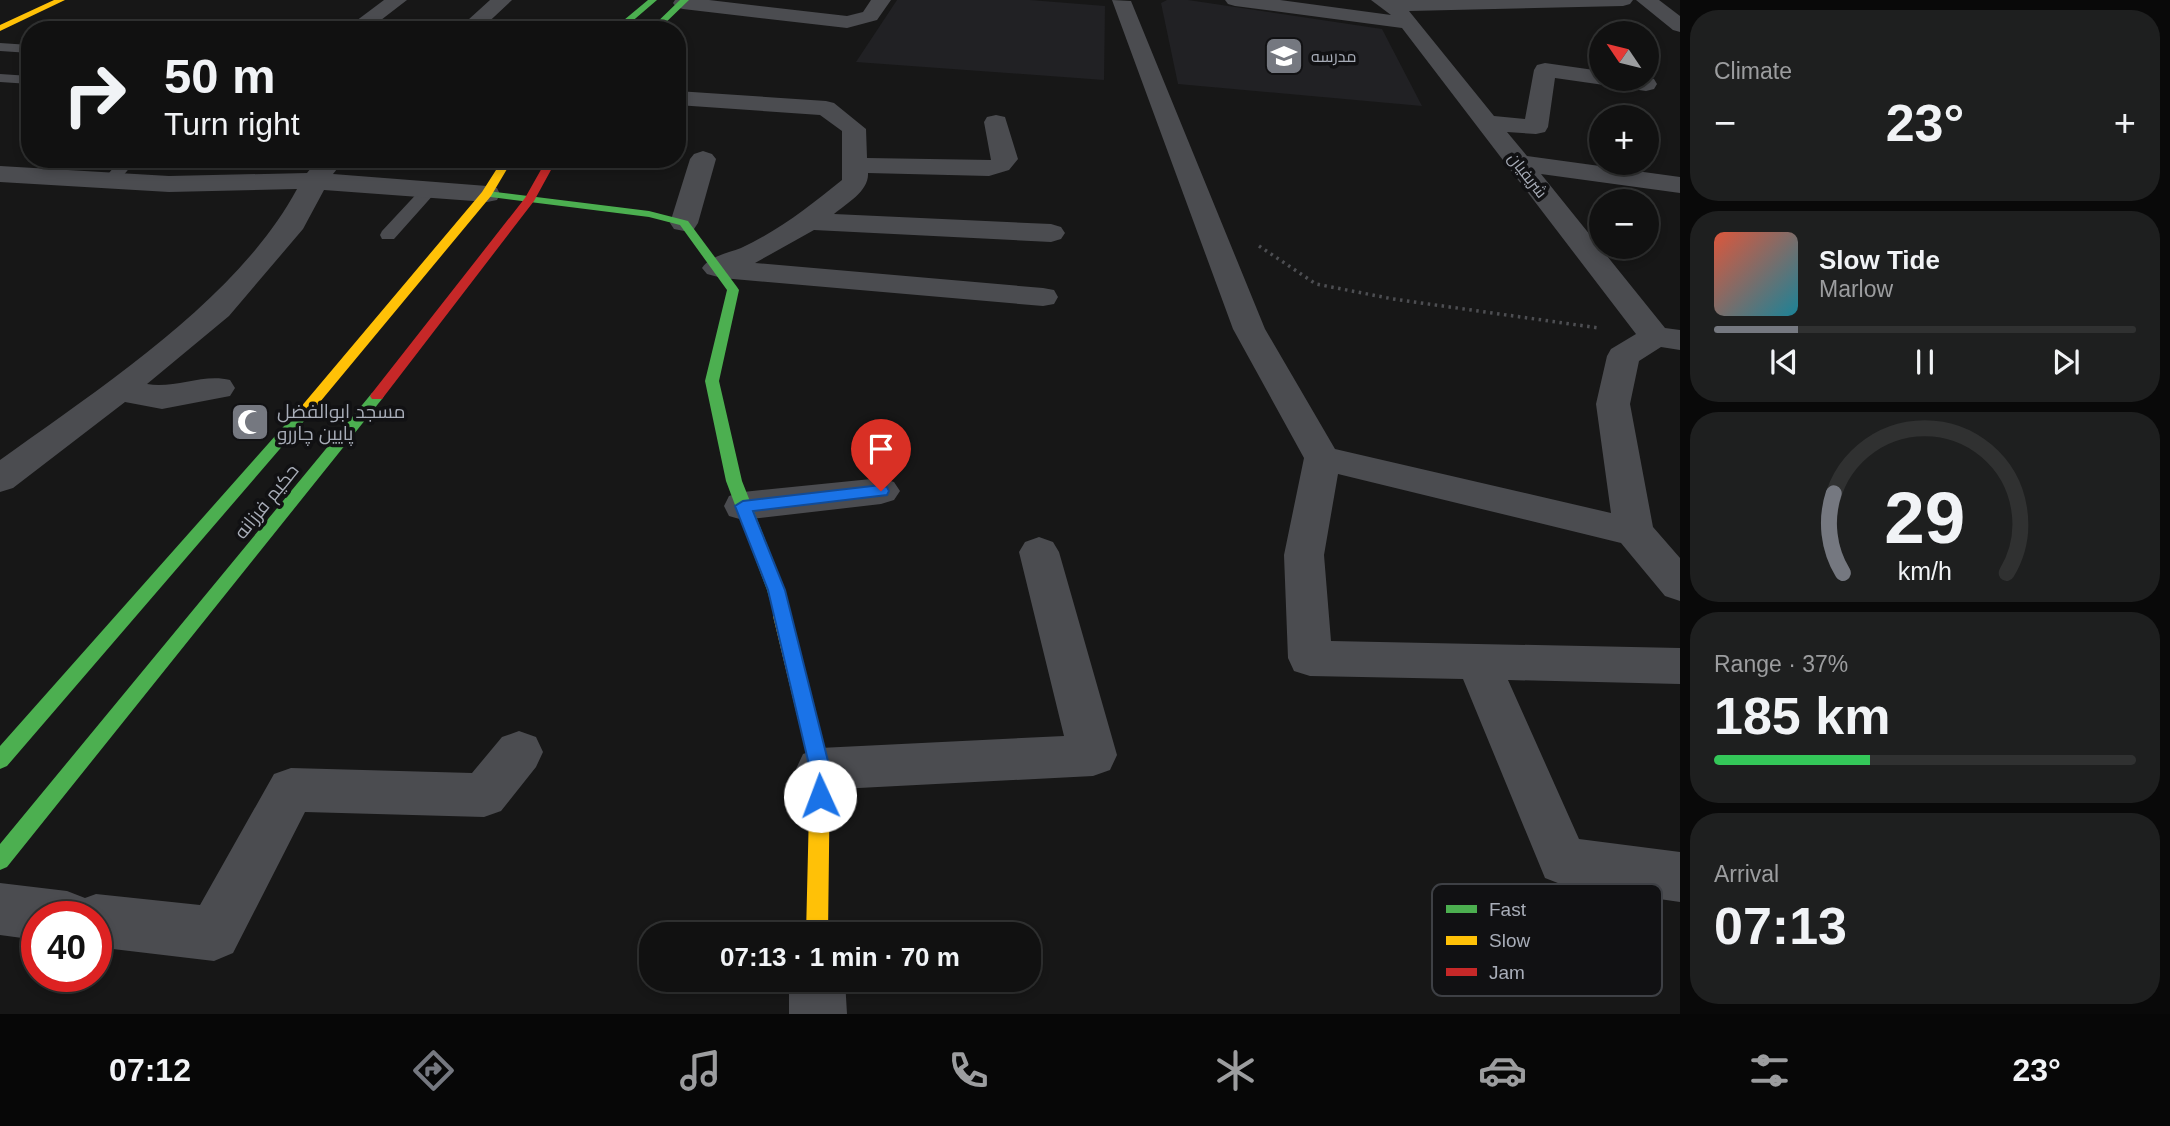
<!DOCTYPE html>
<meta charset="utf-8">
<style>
:root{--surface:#111;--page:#1e1f1f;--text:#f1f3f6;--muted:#9c9d9f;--line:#303131;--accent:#757880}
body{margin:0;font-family:Arial,Cairo,sans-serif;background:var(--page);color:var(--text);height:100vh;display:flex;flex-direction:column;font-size:26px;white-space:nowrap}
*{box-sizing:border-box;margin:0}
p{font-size:23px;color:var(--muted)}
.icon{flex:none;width:38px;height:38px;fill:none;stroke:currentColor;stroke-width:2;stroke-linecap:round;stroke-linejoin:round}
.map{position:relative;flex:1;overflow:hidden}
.panel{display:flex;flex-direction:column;gap:10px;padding:10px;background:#090909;width:490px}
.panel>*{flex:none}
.guide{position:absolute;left:21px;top:21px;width:665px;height:147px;border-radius:28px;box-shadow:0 4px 10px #0003,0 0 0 2px var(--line);background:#111;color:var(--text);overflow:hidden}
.needle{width:46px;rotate:305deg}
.controls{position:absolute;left:1589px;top:21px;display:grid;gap:14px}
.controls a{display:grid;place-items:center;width:70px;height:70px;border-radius:50%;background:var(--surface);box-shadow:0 4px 10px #0003,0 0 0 2px var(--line);font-size:35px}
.speed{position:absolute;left:21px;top:901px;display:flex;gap:14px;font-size:35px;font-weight:700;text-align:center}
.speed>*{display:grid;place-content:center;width:91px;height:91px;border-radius:50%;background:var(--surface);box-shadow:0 4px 10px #0003,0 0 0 2px var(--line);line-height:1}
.speed .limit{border:10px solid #d22;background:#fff;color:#111}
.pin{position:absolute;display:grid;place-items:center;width:60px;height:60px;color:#fff;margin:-72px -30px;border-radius:50% 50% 50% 0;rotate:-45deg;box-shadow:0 0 7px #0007}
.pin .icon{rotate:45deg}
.me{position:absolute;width:77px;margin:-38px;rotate:358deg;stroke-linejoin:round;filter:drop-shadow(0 0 5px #0008)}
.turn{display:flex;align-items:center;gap:24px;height:147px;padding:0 28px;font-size:32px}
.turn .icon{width:91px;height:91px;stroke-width:2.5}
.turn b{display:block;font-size:49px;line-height:60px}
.big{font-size:52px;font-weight:600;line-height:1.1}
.panel .tile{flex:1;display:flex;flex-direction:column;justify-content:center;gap:10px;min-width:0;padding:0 24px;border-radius:28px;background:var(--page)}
.panel .dial{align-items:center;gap:0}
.dial svg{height:182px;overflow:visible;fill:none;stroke:var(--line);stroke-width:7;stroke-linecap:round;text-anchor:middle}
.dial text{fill:var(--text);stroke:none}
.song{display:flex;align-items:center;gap:21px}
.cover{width:84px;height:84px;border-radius:10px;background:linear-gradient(135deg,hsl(10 70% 55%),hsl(190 70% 35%))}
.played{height:7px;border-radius:4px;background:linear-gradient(90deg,var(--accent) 20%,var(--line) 20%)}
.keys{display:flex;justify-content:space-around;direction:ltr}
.heat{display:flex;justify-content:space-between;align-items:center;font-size:38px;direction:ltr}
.charge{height:10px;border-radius:5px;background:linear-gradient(90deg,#34c759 37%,var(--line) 0)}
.trip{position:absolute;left:639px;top:922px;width:402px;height:70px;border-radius:28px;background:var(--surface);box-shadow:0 4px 10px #0003,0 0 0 2px var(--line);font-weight:600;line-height:70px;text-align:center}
.tab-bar{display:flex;height:112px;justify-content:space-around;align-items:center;background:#070707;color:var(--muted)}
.tab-bar .icon{width:49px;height:49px}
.tab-bar .active{color:var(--accent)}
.tab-bar b{font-size:32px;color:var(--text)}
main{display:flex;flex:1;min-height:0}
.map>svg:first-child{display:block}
</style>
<main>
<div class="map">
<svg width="1680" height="1014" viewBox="0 0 1680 1014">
<rect width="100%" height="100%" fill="#171717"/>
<path fill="#212124" d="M897,0H1030L1105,6L1104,80L856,62Z
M1167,0H1188L1382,29L1422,106L1178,84L1161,3Z"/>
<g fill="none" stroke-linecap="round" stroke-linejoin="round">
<path stroke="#4d4e52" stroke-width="3.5" stroke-dasharray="2.5 4.5" stroke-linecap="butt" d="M1259,246L1316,284L1393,299L1599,328"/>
<path fill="#4b4c50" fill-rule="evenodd" d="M0,43L30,45V53L0,51Z
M0,74L30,76V84L0,82Z
M121,159H137L117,183H105L103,180Z
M429,185L435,187L437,190L435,193L394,239H382L380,235L382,231L423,187Z"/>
<path fill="#4b4c50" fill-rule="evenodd" d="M384,0H407L368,30H344Z
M490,0H512L480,30H457Z
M675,0H709L847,16L863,12L871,0H891L877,20L847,28L683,9L676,7L673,3Z
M1112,0L1131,1L1265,329L1335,449L1611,513L1596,404L1607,356L1611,349L1636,334L1402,28L1235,6L1228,4L1225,0H1280L1391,15L1371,0H1633L1630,4L1623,6L1409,11L1494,116L1525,119L1534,70L1537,65L1545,63L1601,71V79L1647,77L1654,79L1657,84L1654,89L1646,91L1555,78L1548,127L1545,132L1536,134L1507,132L1527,156L1680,177V193L1541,174L1665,328L1680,330V350L1661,347L1639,361L1630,404L1653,527L1680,558V601L1665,596L1621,543L1338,474L1324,555L1331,641L1680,648V684L1508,680L1579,839L1680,852V902L1563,885L1545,878L1463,679L1310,676L1294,671L1288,658L1284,555L1304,458L1233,329Z
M1636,0H1659L1680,16V32L1673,30Z
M677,91L826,101L834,103L866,129L867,158L991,160L984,122L987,117L996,115L1005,117L1018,159L1009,170L989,176L868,173C869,191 847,203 834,214L1051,224L1061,227L1065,233L1061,239L1051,242L814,230L755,263L1043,288L1054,290L1058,297L1054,304L1043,306L722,278L707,274L702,268C710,256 728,253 741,248C778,231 810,206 842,180V131L820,115L677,105Z
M703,151L712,154L716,159L698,223L694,229L684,231L674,229L670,223L690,159L694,154Z
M318,159H338L341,164L333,174L487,186L497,188L500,194L497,200L487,202L324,190L303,229L229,316L147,384C175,389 203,373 230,380L235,388L230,396L162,409L125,402L13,488L0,492V460C100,388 238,299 297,189L169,192L0,182V166L169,176L307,173Z
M881,478L894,482L900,491L894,500L881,504L743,520L729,516L724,506L729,496L743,492Z
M1039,537L1053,542L1059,552L1117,755L1110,770L1093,776L820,790L803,784L796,769L803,754L820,748L1064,736L1019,552L1025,542Z
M519,731L536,737L543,752L536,767L501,811L484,817L305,812L233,953L214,961L96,947V917H37V940L0,935V883L67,891L85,898L96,894L200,905L274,774L291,768L472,773L502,737Z
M789,980H845L847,1014H789Z"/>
<path fill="#4caf50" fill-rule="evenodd" d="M648,0H657L622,30H612Z
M680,0H689L658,30H649Z
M487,191L649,211L688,221L737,287L739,290L719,381L742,481L785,590L791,616L788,621L782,623L776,621L767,590L726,481L705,381L727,290L680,225L649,217L483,196L481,194Z
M377,392L382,393L384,396L382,399L7,867L0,870V844L372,393Z
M305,406L310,408L312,411L310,414L7,766L0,769V746L300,408Z"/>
<path fill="#ffc107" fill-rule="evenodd" d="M54,0H65L0,31V25Z
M503,159H513L491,196L310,414H300L298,411L300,408L482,192Z
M782,609L788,611L791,616L830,769L828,934H806L810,769L773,616L776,611Z"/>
<path fill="#c62828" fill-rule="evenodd" d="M547,159H557L534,201L382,399H372L370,396L372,393L525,198Z"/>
</g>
<path fill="#1a73e8" stroke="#114b97" stroke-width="2" d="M881,485L887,487L889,491L887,495L753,511L785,590L830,769V796L827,803L820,805L812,803L809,796L810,769L768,590L735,506L743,501Z"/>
<defs>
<g id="school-square" transform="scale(2.0125)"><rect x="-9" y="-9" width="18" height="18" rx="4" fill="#757880" stroke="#111113"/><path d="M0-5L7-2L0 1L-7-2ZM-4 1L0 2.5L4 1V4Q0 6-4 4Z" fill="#fff"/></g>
<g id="mosque-square" transform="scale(2.0125)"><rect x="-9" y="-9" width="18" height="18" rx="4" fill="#757880" stroke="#111113"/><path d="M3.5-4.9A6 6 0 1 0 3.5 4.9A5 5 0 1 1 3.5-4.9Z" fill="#fff"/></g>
</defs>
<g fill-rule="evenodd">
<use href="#school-square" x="1284" y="56"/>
<use href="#mosque-square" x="250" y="422"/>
</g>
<g text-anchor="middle" stroke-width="7" stroke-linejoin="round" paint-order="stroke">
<g font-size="16" fill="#a8adb8" stroke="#111113" text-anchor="start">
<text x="1311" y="62">مدرسه</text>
</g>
<g font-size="16" fill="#a8adb8" stroke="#111113">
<text transform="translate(1528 175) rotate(52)" y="6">شریفیان</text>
</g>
<g font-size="19" fill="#a8adb8" stroke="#111113" text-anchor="start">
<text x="277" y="418">مسجد ابوالفضل<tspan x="277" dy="22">پایین چاررو</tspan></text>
</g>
<g font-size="19" fill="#a8adb8" stroke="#111113">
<text transform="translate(266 501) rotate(-51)" y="7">حکیم فرزانه</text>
</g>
</g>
<rect x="1432" y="884" width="230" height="112" rx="10" fill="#111113" stroke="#3e4045" stroke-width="2"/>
<rect x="1446" y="905" width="31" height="8" fill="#4caf50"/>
<rect x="1446" y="936" width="31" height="9" fill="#ffc107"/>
<rect x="1446" y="968" width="31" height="8" fill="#c62828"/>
<g font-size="19" fill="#a8adb8">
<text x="1489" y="916">Fast</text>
<text x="1489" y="947">Slow</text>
<text x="1489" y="979">Jam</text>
</g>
</svg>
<div class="controls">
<a><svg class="needle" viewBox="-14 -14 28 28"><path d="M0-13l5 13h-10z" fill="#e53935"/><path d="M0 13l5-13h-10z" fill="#9c9d9f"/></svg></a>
<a>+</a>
<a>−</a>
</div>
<div class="speed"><div class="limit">40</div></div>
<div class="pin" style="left:881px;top:491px;background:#d93025"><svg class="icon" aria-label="arrive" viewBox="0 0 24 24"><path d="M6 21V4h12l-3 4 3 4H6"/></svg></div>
<svg class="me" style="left:820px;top:796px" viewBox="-20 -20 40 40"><circle r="19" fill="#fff"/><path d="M0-13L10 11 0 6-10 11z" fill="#1a73e8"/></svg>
<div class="trip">07:13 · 1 min · 70 m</div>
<div class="guide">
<div class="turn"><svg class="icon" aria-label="right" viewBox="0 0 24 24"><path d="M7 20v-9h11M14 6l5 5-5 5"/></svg><div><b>50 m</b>Turn right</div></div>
</div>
</div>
<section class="panel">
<div class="tile"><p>Climate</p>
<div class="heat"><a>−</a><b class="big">23°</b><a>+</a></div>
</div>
<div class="tile">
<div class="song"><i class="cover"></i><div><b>Slow Tide</b><p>Marlow</p></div></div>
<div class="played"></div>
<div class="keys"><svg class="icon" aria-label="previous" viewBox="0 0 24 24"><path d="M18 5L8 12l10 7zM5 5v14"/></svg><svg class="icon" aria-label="pause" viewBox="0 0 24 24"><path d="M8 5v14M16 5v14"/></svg><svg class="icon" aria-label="next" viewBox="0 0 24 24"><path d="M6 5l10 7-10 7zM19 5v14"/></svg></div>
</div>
<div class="tile dial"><svg viewBox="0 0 100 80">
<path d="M14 69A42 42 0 1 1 86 69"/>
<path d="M14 69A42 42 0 0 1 10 34" stroke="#757880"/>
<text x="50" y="56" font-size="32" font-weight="700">29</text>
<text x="50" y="72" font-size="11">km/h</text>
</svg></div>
<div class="tile"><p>Range · 37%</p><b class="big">185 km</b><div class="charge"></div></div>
<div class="tile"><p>Arrival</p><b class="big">07:13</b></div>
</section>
</main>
<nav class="tab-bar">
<b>07:12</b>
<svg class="icon active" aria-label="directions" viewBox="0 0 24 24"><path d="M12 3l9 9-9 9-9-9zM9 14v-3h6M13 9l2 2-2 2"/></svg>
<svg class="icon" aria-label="music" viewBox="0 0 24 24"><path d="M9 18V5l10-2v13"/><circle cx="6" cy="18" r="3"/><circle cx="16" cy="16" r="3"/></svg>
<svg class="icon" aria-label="phone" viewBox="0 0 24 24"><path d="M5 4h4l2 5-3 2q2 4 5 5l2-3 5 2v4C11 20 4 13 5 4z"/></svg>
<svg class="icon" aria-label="climate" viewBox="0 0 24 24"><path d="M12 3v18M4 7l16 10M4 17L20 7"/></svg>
<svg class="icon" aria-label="car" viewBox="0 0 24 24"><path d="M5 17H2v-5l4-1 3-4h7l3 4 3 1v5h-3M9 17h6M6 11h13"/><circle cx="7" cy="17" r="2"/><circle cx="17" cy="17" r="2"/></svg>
<svg class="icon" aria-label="filters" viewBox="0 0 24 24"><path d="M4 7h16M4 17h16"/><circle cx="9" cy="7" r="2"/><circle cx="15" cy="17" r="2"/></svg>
<b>23°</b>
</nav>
